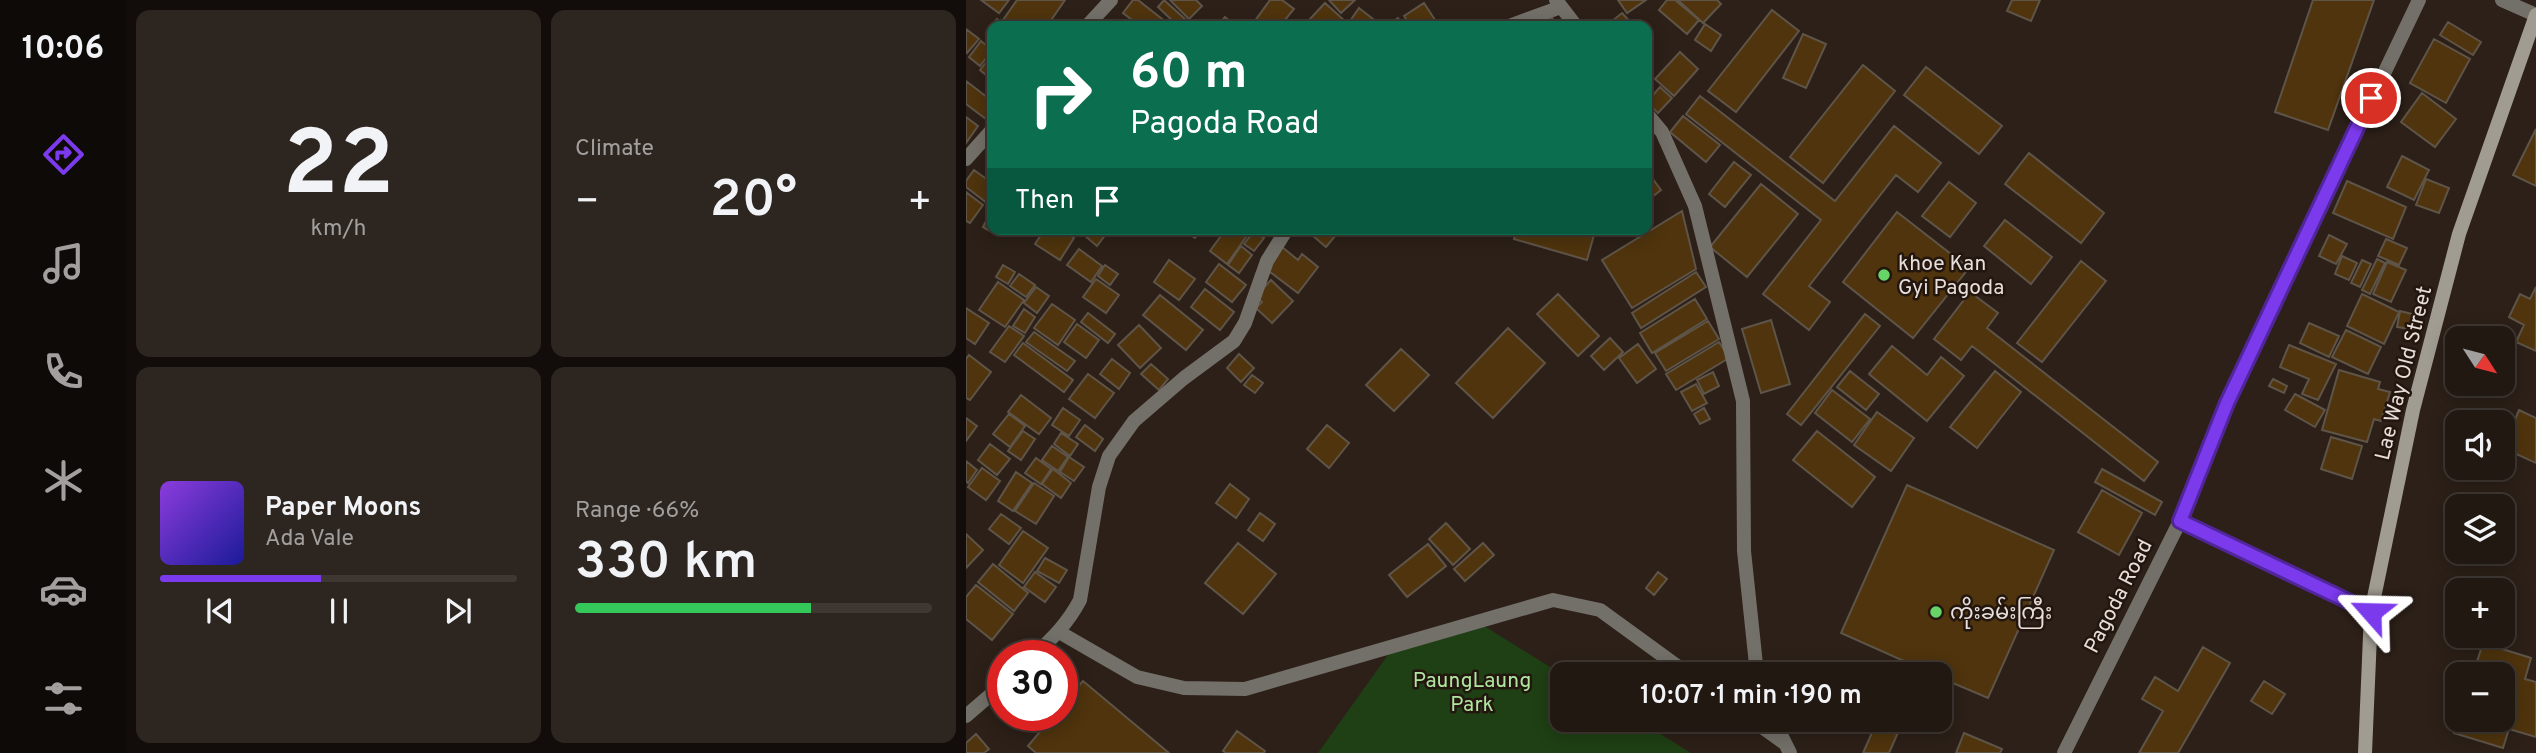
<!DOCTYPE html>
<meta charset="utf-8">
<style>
:root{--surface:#211812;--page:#2d2520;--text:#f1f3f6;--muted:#a2a09f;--line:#3e3732;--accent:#7c3aed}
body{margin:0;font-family:Overpass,"Noto Sans Myanmar",sans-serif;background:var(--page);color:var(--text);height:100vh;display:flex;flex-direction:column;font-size:26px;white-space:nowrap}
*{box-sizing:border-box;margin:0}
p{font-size:23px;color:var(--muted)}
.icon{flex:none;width:38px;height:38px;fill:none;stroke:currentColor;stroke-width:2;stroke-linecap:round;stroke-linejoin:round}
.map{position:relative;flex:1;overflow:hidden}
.details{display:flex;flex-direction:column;gap:10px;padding:10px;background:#120d0a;width:840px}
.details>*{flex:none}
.banner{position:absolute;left:21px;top:21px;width:665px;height:214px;border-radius:14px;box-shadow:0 4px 18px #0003,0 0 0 2px var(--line);background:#0b6e4f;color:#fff;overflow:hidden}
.needle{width:46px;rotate:126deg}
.buttons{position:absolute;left:1479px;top:326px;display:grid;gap:14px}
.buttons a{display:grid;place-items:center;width:70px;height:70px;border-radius:14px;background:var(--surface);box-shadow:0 4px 18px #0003,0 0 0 2px var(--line);font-size:35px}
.speed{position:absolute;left:21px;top:640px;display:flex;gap:14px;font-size:35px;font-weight:700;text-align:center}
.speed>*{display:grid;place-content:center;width:91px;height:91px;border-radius:50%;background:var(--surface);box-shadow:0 4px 18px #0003,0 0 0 2px var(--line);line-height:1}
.speed .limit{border:10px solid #d22;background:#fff;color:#111}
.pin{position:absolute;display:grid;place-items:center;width:60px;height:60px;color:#fff;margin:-30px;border:4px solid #fff;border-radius:50%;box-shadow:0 2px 7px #0007}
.me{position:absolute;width:77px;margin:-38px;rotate:295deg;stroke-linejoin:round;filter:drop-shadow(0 0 5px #0008)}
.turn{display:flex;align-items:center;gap:24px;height:147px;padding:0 28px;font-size:32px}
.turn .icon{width:91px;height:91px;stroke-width:2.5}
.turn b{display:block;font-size:49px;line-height:60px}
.then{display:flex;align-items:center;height:66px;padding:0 28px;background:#0003;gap:14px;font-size:26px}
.big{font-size:52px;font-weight:600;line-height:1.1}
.details .card{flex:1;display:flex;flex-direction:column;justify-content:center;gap:10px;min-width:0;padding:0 24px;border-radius:14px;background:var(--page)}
.details .dial{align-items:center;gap:0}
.dial b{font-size:91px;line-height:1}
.song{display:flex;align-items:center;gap:21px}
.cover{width:84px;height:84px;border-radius:10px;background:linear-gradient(135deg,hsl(270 70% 55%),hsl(240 70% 35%))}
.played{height:7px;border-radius:4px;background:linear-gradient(90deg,var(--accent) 45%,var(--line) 45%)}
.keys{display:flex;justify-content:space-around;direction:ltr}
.heat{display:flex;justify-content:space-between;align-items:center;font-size:38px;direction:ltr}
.charge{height:10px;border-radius:5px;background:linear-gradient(90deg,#34c759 66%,var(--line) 0)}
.details .tiles{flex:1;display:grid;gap:10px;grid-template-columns:repeat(2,1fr)}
.trip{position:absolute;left:584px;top:662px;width:402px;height:70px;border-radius:14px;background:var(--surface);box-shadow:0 4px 18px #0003,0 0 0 2px var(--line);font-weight:600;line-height:70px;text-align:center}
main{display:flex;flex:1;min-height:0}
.menu{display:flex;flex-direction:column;width:126px;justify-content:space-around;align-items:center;background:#0d0a07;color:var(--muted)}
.menu .icon{width:49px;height:49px}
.menu .current{color:var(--accent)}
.menu b{font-size:32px;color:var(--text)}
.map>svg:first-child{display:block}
</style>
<main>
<nav class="menu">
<b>10:06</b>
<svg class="icon current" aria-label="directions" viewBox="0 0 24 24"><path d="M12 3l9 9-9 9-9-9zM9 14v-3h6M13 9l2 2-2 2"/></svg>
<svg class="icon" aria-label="music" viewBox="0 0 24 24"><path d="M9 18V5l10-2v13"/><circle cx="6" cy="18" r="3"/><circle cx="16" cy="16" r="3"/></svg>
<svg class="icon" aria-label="phone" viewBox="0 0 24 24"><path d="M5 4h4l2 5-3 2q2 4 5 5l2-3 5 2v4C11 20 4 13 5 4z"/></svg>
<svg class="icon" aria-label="climate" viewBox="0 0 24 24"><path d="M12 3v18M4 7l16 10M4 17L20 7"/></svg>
<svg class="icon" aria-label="car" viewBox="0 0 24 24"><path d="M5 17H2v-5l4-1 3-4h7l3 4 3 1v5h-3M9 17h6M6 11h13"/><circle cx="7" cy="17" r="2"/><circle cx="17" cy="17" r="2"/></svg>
<svg class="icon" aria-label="filters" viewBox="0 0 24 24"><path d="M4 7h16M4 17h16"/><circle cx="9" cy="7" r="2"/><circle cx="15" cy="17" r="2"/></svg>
</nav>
<section class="details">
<div class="tiles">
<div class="card dial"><b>22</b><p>km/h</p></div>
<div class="card"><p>Climate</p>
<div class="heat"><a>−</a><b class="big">20°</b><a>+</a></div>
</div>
<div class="card">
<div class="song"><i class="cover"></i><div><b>Paper Moons</b><p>Ada Vale</p></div></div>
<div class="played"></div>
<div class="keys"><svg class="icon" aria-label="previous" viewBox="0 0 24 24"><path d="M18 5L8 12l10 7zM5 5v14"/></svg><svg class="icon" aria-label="pause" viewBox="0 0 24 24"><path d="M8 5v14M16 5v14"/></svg><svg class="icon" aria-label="next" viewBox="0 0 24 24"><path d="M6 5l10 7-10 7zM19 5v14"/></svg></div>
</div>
<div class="card"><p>Range · 66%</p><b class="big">330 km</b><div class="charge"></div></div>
</div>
</section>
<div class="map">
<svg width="1570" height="753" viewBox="0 0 1570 753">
<rect width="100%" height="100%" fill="#2c2018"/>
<path fill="#1f3f14" d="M515,624L597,675V719H670L725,753H352L424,652Z"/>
<path fill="#4f340d" stroke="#5e5448" stroke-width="2" d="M15,0H43L33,13Z
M51,0H99L81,26H45L37,20Z
M167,0H172L205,26H174L157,13Z
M198,0L219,19L212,26L192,7Z
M204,0H230L236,6L223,19Z
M304,0H316L328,9L314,26H288L286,25Z
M363,0H389L375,13Z
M652,0H680L661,13Z
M701,0H709L733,20L721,34L693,10Z
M712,0H751L755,4L737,23Z
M1046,0H1074L1065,21L1041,11Z
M1347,0H1408L1362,130L1309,112Z
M359,3L380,22L376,26H352L344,19Z
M458,3L473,26H445L438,16Z
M393,8L407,19L402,26H391L384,21Z
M806,10L833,31L770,112L742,91Z
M656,13L668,26H640Z
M259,17L270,26H251Z
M432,18L438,26H421Z
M586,18L593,26H576Z
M31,19L41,26H26V38L20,34Z
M1482,22L1515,42L1507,55L1474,35Z
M739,24L755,35L745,51L729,40Z
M0,29L13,39L1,53L0,52Z
M837,34L860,44L840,88L817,78Z
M1468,39L1504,59L1480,103L1444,83Z
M15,41L26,50L14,66L3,57Z
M714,52L732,69L708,96L689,79Z
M26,55V80L14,70Z
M897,65L929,91L857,183L824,157Z
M960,67L1036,126L1013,154L938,95Z
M0,81L26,101V111L20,119L0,104Z
M694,87L706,98L692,113L681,102Z
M1456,93L1490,119L1469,147L1435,122Z
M734,96L869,201L928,126L975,163L952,192L930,175L843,286L864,302L843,330L797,294L855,220L720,114Z
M717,116L754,145L740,162L704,132Z
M0,117L12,126L0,143Z
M1570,129V186L1547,175Z
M1063,153L1138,213L1115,243L1039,184Z
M1436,156L1463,170L1448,200L1421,187Z
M768,162L785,175L759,207L743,194Z
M8,170L26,183V196L21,203L0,187V181Z
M681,171L695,190L681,201Z
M1460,179L1483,188L1473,213L1450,205Z
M1381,181L1440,207L1427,239L1367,213Z
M983,182L1010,203L984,237L956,216Z
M795,184L832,214L781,277L744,247Z
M0,192L17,205L4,223L0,221Z
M26,209V229H34L31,235L17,227Z
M716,211L730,269L666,308L636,260Z
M931,212L1003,268L947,338L877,282Z
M1039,220L1086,257L1065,284L1018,246Z
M79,229H95L108,238L94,260L69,244Z
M123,229H143V230L131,246L118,235Z
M216,229H236L229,238Z
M260,229L285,230L261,264L244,251Z
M339,229H375L360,247Z
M551,229H609L628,235L621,260L548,239Z
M626,229H646L644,235Z
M288,231L298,238L288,251L278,244Z
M1363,235L1381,244L1370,264L1353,256Z
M1420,239L1441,248L1433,265L1412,256Z
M275,246L286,255L273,273L262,265Z
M316,247L332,260L336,254L352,267L332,293L300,269Z
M113,249L136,266L125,282L101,265Z
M1376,256L1391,263L1383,280L1369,274Z
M1411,259L1419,263L1404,294L1396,290Z
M203,260L229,279L213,300L188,282Z
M1396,260L1405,264L1394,287L1385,283Z
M1115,261L1140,281L1076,362L1051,343Z
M1421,262L1440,270L1425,302L1407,294Z
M253,264L280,285L266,302L240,282Z
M37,265L49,272L42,284L30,277Z
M139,265L152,274L144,285L132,276Z
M730,272L740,287L675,328L666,313Z
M53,274L69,285L60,297L44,286Z
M130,279L153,295L140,313L117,297Z
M305,280L327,301L306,323L290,308L296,302L290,296Z
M32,282L58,300L39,327L13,310Z
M70,287L83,296L71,313L58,303Z
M1570,287V351L1550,342L1558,325L1543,317L1554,294L1564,299Z
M239,289L268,312L254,330L225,307Z
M1004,292L1032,313L1021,328L1192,462L1178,481L1006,346L995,360L968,339Z
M592,294L633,336L612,356L571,314Z
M1396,294L1433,312L1418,344L1381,326Z
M194,295L237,330L220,350L177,315Z
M729,299L741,319L686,353L674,333Z
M86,304L109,320L92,345L68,328Z
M0,308L23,323L9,344L0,338Z
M58,309L69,317L59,333L47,326Z
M1434,311L1446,314L1443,329L1431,327Z
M122,313L149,334L142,343L115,322Z
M899,314L914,326L835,425L821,414Z
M805,320L824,384L795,393L776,329Z
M742,321L753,339L700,371L689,353Z
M1343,323L1373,336L1363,357L1334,343Z
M111,324L133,340L120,358L98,342Z
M173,325L195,348L174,368L152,345Z
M43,326L58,336L39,362L24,352Z
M542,328L579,363L527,418L490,383Z
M1380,330L1415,347L1402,374L1366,357Z
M68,332L109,361L101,371L60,342Z
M644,338L657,352L638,370L625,356Z
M753,342L763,358L710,390L700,374Z
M57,343L107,380L98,392L48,355Z
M672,344L690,369L671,383L653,358Z
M1323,345L1370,364L1352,400L1336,394L1343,379L1314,367Z
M926,346L961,375L975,357L998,376L961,421L903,374Z
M435,349L463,375L428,411L400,385Z
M273,354L288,368L275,382L261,368Z
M3,355L25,372L4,400L0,398V359Z
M146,359L164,373L153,389L134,374Z
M185,364L202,379L193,390L175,374Z
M1373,370L1414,382L1412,389L1424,392L1415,421L1408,419L1401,442L1356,430Z
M884,371L913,394L900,410L871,387Z
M1029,371L1055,392L1011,448L984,427Z
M747,372L753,386L738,394L731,380Z
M122,374L148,393L129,418L103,399Z
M286,375L297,383L289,393L278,385Z
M1307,379L1321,386L1318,393L1303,386Z
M730,384L741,403L726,411L715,392Z
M866,390L904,419L886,442L849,413Z
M1329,394L1359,410L1349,427L1319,410Z
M55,395L85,418L73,434L42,412Z
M97,408L114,420L103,436L86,425Z
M738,408L744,419L734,424L728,414Z
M1553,410L1570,418V463L1537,448Z
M911,412L948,438L925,471L888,445Z
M43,414L59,426L44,447L27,434Z
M0,418L11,426L0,441Z
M119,425L137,439L129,451L110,437Z
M361,425L383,443L363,468L341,449Z
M57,431L69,439L55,460L42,451Z
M851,431L909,477L886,507L827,460Z
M95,433L112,444L104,456L88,444Z
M1365,437L1396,446L1386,479L1355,469Z
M24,444L44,459L31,475L12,460Z
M86,446L102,457L92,471L76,460Z
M103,457L118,467L108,481L94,472Z
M70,458L85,469L75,484L59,473Z
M0,461L11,470L2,483L0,481Z
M16,468L34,481L20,500L2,487Z
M87,469L105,483L95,498L76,484Z
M1136,469L1196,502L1189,515L1129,482Z
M50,472L66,483L47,511L32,501Z
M68,483L88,496L70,524L49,511Z
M264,484L283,499L270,518L250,503Z
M941,485L1088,550L1022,698L975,678V674L960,671L958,674H932L938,661L875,633Z
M1136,490L1176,513L1153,555L1112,532Z
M294,513L309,524L297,541L282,530Z
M35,514L55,528L43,544L23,529Z
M480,523L504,549L487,565L463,539Z
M57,531L82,548L57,583L33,565Z
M0,534L17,550L0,568Z
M272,543L310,574L277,614L239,583Z
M517,543L528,555L499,581L488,569Z
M462,544L480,566L441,597L423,575Z
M79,558L101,570L93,583L71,571Z
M27,564L62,593L48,611L12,582Z
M69,572L90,587L79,602L58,587Z
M692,572L701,579L688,595L680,588Z
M10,585L47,614L26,640L0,619V597Z
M1517,643L1565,658L1559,679L1570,682V737L1543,729L1537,748L1488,733L1493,719H1536V674H1507Z
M1237,647L1264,663L1212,753H1173L1197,711L1176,699L1189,677L1212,691Z
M117,681L203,753H70L62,746L87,716H96V705Z
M1298,681L1319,694L1306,714L1285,701Z
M912,719H938L923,753H897Z
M271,731L299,751L298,753H260L257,751Z
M998,733L1036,749L1034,753H990Z
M10,734L23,749L18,753H0V743Z"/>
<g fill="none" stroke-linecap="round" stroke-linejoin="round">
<path stroke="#73706a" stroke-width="14" d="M590,0L610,26
M1536,0L1570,15
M121,26L145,0
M543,26L595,7
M681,114L696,132L729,206L777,401L778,551L791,674
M0,159L26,130
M1214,521L1405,612
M93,632L171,677L218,688L279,689L587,600L634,610L722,674
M67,656C86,639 102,623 114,600L133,487L143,456L168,421L218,378L268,341L279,323L301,261L321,229
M0,716L37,684
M785,719L817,742
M807,719L824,753
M1098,753L1214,521L1261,403L1453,0"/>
<path stroke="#a19c92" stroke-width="14" d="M1399,753L1405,612L1447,410L1493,234L1570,15"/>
</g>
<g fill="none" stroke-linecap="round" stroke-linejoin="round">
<g stroke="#51269a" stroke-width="18">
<path id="route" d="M1405,612L1214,521L1261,403L1405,98"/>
</g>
<use href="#route" stroke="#7c3aed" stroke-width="12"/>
</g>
<g fill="#66d466" stroke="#22160f" stroke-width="2.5">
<circle cx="918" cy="275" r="7"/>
<circle cx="970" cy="612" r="7"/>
</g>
<g text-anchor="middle" stroke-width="5" stroke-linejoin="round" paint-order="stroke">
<g font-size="21" fill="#e8dfda" stroke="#22160f" text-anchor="start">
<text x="932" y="270">khoe Kan<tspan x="932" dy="24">Gyi Pagoda</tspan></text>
<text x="984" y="619">ကိုးခမ်းကြီး</text>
</g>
<g font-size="21" fill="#e8dfda" stroke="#22160f">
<text transform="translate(1437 373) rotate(-76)" y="7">Lae Way Old Street</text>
<text transform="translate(1152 596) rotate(-63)" y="7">Pagoda Road</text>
</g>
<g font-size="21" fill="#afe69f" stroke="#22160f">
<text x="506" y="687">PaungLaung<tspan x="506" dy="24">Park</tspan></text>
</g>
</g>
</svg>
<div class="buttons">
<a><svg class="needle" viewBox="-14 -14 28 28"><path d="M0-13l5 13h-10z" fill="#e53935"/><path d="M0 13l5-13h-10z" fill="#a2a09f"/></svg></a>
<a><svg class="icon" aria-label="sound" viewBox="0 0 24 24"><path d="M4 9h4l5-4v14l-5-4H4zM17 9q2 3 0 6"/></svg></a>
<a><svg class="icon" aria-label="layers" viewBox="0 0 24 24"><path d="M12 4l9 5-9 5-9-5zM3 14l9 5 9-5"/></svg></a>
<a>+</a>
<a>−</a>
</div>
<div class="speed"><div class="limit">30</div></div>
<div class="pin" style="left:1405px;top:98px;background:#d93025"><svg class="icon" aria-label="arrive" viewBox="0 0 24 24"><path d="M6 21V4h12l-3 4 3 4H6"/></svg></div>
<svg class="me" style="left:1405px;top:612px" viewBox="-20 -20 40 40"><path d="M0-17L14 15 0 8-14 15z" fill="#7c3aed" stroke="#fff" stroke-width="4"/></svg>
<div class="trip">10:07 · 1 min · 190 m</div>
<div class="banner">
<div class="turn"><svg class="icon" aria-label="right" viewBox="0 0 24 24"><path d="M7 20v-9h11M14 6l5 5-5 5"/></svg><div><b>60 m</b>Pagoda Road</div></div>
<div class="then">Then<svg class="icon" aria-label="arrive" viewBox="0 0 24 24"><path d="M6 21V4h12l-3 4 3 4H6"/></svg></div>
</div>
</div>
</main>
